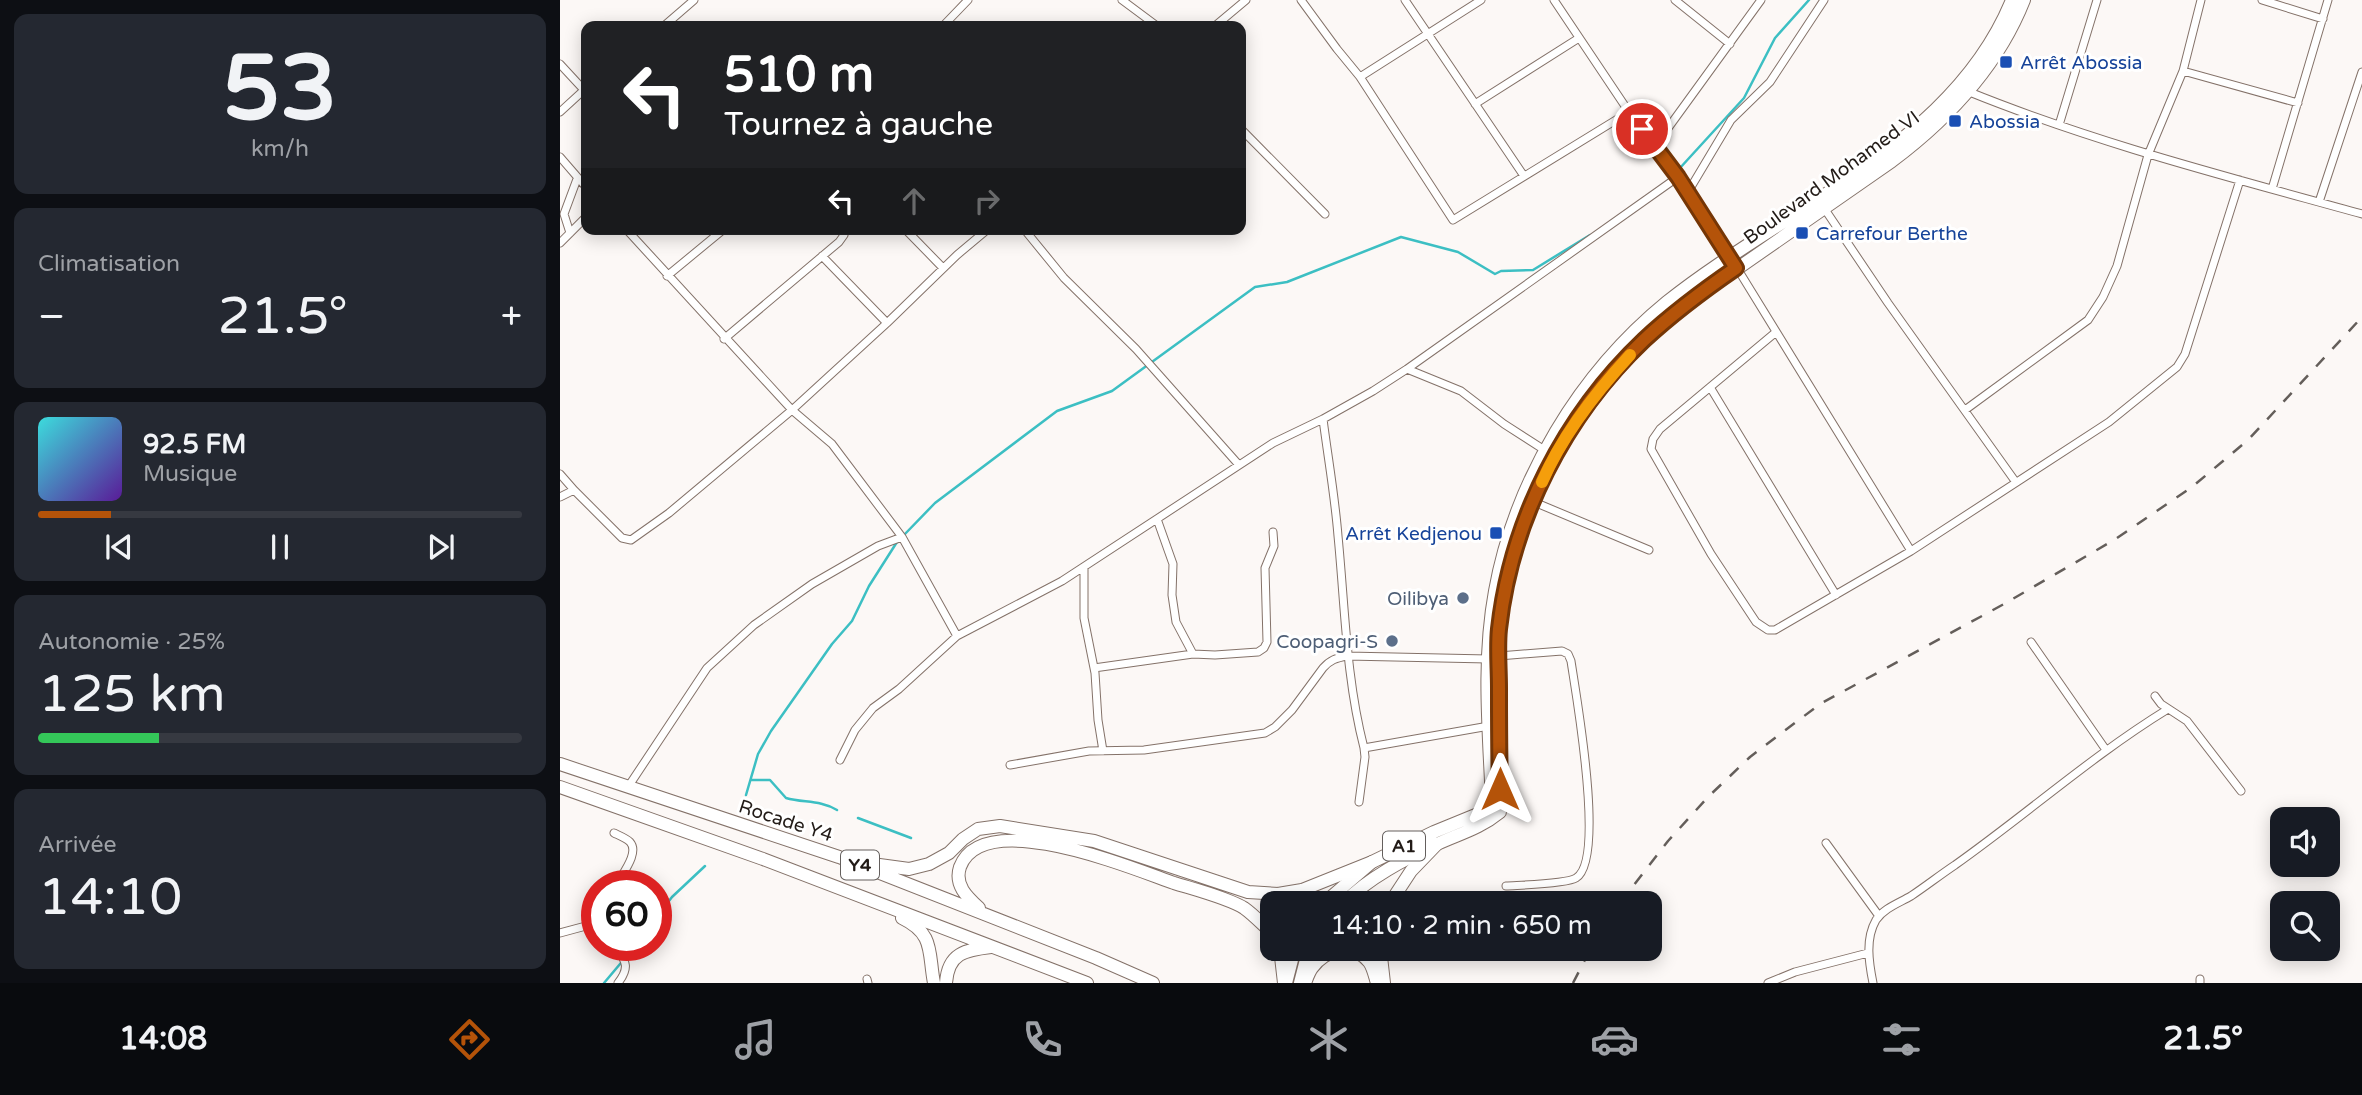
<!DOCTYPE html>
<html lang="fr">
<meta charset="utf-8">
<style>
:root{--surface:#171b24;--page:#242831;--text:#f1f3f6;--muted:#9ea1a6;--line:#363941;--accent:#b45309}
body{margin:0;font-family:"Varela Round",sans-serif;background:var(--page);color:var(--text);height:100vh;display:flex;flex-direction:column;font-size:26px;white-space:nowrap}
*{box-sizing:border-box;margin:0}
p{font-size:23px;color:var(--muted)}
.icon{flex:none;width:38px;height:38px;fill:none;stroke:currentColor;stroke-width:2;stroke-linecap:round;stroke-linejoin:round}
.map{position:relative;flex:1;overflow:hidden}
.sheet{display:flex;flex-direction:column;gap:14px;padding:14px;background:#0d0f14;width:560px}
.sheet>*{flex:none}
.top-card{position:absolute;left:21px;top:21px;width:665px;height:214px;border-radius:14px;box-shadow:0 4px 18px #0003;background:#202124;color:#fff;overflow:hidden}
.fabs{position:absolute;left:1710px;top:807px;display:grid;gap:14px}
.fabs a{display:grid;place-items:center;width:70px;height:70px;border-radius:14px;background:var(--surface);box-shadow:0 4px 18px #0003;font-size:35px}
.speed{position:absolute;left:21px;top:870px;display:flex;gap:14px;font-size:35px;font-weight:700;text-align:center}
.speed>*{display:grid;place-content:center;width:91px;height:91px;border-radius:50%;background:var(--surface);box-shadow:0 4px 18px #0003;line-height:1}
.speed .limit{border:10px solid #d22;background:#fff;color:#111}
.pin{position:absolute;display:grid;place-items:center;width:60px;height:60px;color:#fff;margin:-30px;border:4px solid #fff;border-radius:50%;box-shadow:0 2px 7px #0007}
.me{position:absolute;width:77px;margin:-38px;rotate:0deg;stroke-linejoin:round;filter:drop-shadow(0 0 5px #0008)}
.turn{display:flex;align-items:center;gap:24px;height:147px;padding:0 28px;font-size:32px}
.turn .icon{width:91px;height:91px;stroke-width:2.5}
.turn b{display:block;font-size:49px;line-height:60px}
.lanes{display:flex;align-items:center;height:66px;padding:0 28px;background:#0003;justify-content:center;gap:35px;direction:ltr}
.lanes .off{opacity:.35}
.big{font-size:52px;font-weight:600;line-height:1.1}
.sheet .tile{flex:1;display:flex;flex-direction:column;justify-content:center;gap:10px;min-width:0;padding:0 24px;border-radius:14px;background:var(--page)}
.sheet .dial{align-items:center;gap:0}
.dial b{font-size:91px;line-height:1}
.song{display:flex;align-items:center;gap:21px}
.cover{width:84px;height:84px;border-radius:10px;background:linear-gradient(135deg,hsl(180 70% 55%),hsl(270 70% 35%))}
.played{height:7px;border-radius:4px;background:linear-gradient(90deg,var(--accent) 15%,var(--line) 15%)}
.keys{display:flex;justify-content:space-around;direction:ltr}
.heat{display:flex;justify-content:space-between;align-items:center;font-size:38px;direction:ltr}
.charge{height:10px;border-radius:5px;background:linear-gradient(90deg,#34c759 25%,var(--line) 0)}
.trip{position:absolute;left:700px;top:891px;width:402px;height:70px;border-radius:14px;background:var(--surface);box-shadow:0 4px 18px #0003;font-weight:600;line-height:70px;text-align:center}
.tab-bar{display:flex;height:112px;justify-content:space-around;align-items:center;background:#090b0e;color:var(--muted)}
.tab-bar .icon{width:49px;height:49px}
.tab-bar .on{color:var(--accent)}
.tab-bar b{font-size:32px;color:var(--text)}
main{display:flex;flex:1;min-height:0}
.map>svg:first-child{display:block}
</style>
<main>
<section class="sheet">
<div class="tile dial"><b>53</b><p>km/h</p></div>
<div class="tile"><p>Climatisation</p>
<div class="heat"><a>−</a><b class="big">21.5°</b><a>+</a></div>
</div>
<div class="tile">
<div class="song"><i class="cover"></i><div><b>92.5 FM</b><p>Musique</p></div></div>
<div class="played"></div>
<div class="keys"><svg class="icon" aria-label="previous" viewBox="0 0 24 24"><path d="M18 5L8 12l10 7zM5 5v14"/></svg><svg class="icon" aria-label="pause" viewBox="0 0 24 24"><path d="M8 5v14M16 5v14"/></svg><svg class="icon" aria-label="next" viewBox="0 0 24 24"><path d="M6 5l10 7-10 7zM19 5v14"/></svg></div>
</div>
<div class="tile"><p>Autonomie · 25%</p><b class="big">125 km</b><div class="charge"></div></div>
<div class="tile"><p>Arrivée</p><b class="big">14:10</b></div>
</section>
<div class="map">
<svg width="1802" height="983" viewBox="0 0 1802 983">
<rect width="100%" height="100%" fill="#fcf8f6"/>
<g fill="none" stroke-linecap="round" stroke-linejoin="round">
<path stroke="#3cbfc3" stroke-width="2.5" d="M1109,180L1184,98L1215,38L1249,0
M344,535L375,503L497,411L552,391L695,287L727,282L841,237L898,252L935,274L941,271L973,270L1030,235
M192,780H210L226,798C244,803 260,800 277,810
M186,795L198,754L211,731L272,644L292,621L309,586L337,542
M298,818L351,838
M96,918L112,897L145,866
M44,983L76,945"/>
<g stroke="#847269" stroke-width="9">
<path id="minor" d="M562,0L597,26
M741,0L777,49L800,77
M845,0L964,176
M921,0L800,77L893,220L1069,112
M994,0L1069,112L1118,177L1170,259
M1115,0L1170,44
M1702,0L1763,19
M104,26L134,0
M383,26L408,0
M655,26L686,0
M0,64L24,90L0,112
M1623,71L1738,103
M1407,91C1535,143 1669,177 1802,214
M915,104L1019,38
M1499,125L1537,0
M681,129L765,214
M1095,146L1201,0
M0,157L26,187
M1712,189L1768,0
M1128,192L1171,120L1210,82L1264,0
M1759,202L1802,72
M1264,208L1328,303L1455,481
M66,229L232,410L272,444L342,537L397,636
M345,229L383,268
M464,229L504,278L576,349L679,465
M10,233L4,214L17,179
M0,243L26,217
M262,256L327,323
M1177,268L1351,551
M107,276L164,229
M1216,332L1100,429L1093,439L1091,449L1151,554L1196,622L1208,630H1215L1351,551L1549,422L1617,367L1625,354L1680,180
M164,339L279,242L284,235L285,229
M847,369L1118,177
M1150,387L1276,595
M1405,410L1528,320L1543,297L1557,266L1588,155L1623,71L1641,0
M763,419C768,458 775,497 778,536C785,607 786,678 804,748
M0,474L14,490L0,497
M14,490L62,538L71,540L109,513L232,410L327,323L397,255L428,229
M974,502L1089,550
M597,519L613,564L612,595L616,622L633,654
M524,567V618L535,673L538,720L543,751
M1471,642L1546,750
M939,656L1002,651L1008,654L1011,661C1016,695 1046,860 1016,878C1006,884 960,885 946,886
M534,668L633,654L655,655L698,652L704,648L707,642L705,568L714,546L713,532
M1595,696L1601,704L1627,721L1681,791
M280,760L295,730L313,708L339,689L397,636L502,581L713,443L763,419L813,391L847,369L901,391L944,424L986,451
M450,765L529,751L584,750L705,733L715,727L732,710L763,668C770,660 776,658 787,656L928,659
M68,787L147,668L194,625L252,584L318,546L342,537
M799,802L805,757L804,748L929,726
M54,833C58,835 66,838 70,842C80,853 61,875 56,886
M1266,843L1319,916
M0,933L37,923
M55,945C65,961 71,966 58,983
M307,979L308,983
M1208,983L1235,972L1308,953
M1313,983C1309,963 1305,939 1316,920C1324,908 1339,903 1351,896C1366,886 1380,875 1395,865C1467,814 1533,755 1608,709
M1640,983V979"/>
</g>
<g stroke="#847269" stroke-width="14">
<path id="primary" d="M764,903L812,862L874,832L918,814L932,802C929,732 922,661 935,591C955,480 1020,373 1107,302C1157,262 1216,228 1269,192C1344,142 1417,86 1452,0
M784,903C808,878 845,859 877,844C901,833 919,829 940,812C940,773 939,734 939,695C939,673 937,652 939,631C951,502 1021,396 1115,312L1332,161C1388,119 1438,66 1464,0
M726,983L735,948
M740,983L749,948"/>
</g>
<g stroke="#847269" stroke-width="14">
<path id="trunk" d="M0,764L279,857L536,958L593,983
M0,787L203,859L527,983
M312,864L349,869L369,864L389,853L403,839L418,829L440,826L534,841L688,892L718,894L742,890L812,862
M830,903L851,871L877,844
M419,908C407,897 394,885 400,867C423,806 571,868 614,883C633,889 668,898 684,908C694,915 703,925 712,933
M342,918C375,934 368,952 374,983
M720,948L724,983
M820,948L824,983
M386,983C388,953 405,950 431,947
M745,983C747,978 749,972 752,968C766,949 793,942 809,962C813,967 815,977 817,983"/>
</g>
<use href="#minor" stroke="#fff" stroke-width="7"/>
<use href="#primary" stroke="#fff" stroke-width="12"/>
<use href="#trunk" stroke="#fff" stroke-width="12"/>
<path stroke="#645e5a" stroke-width="2.5" stroke-dasharray="12 12" stroke-linecap="butt" d="M1060,903L1108,841L1148,797L1190,757L1260,704L1444,604L1554,540L1632,487L1688,440L1802,317
M1013,983L1031,948"/>
</g>
<g fill="none" stroke-linecap="round" stroke-linejoin="round">
<g stroke="#753606" stroke-width="18">
<path id="route" d="M940,789C939,755 939,721 939,688C939,668 937,648 939,629C951,520 1005,415 1084,340C1113,313 1144,290 1176,268L1118,177L1082,129"/>
</g>
<use href="#route" stroke="#b45309" stroke-width="12"/>
<path stroke="#f59e0b" stroke-width="12" d="M982,482C1003,434 1035,393 1070,355"/>
</g>
<g fill="#1a4fb4" stroke="#fff" stroke-width="2.5">
<rect x="1439" y="55" width="14" height="14" rx="3.5"/>
<rect x="1388" y="114" width="14" height="14" rx="3.5"/>
<rect x="1235" y="226" width="14" height="14" rx="3.5"/>
<rect x="929" y="526" width="14" height="14" rx="3.5"/>
</g>
<g fill="#5c6f8a" stroke="#fff" stroke-width="2.5">
<circle cx="903" cy="598" r="7"/>
<circle cx="832" cy="641" r="7"/>
</g>
<g text-anchor="middle" stroke-width="6" stroke-linejoin="round" paint-order="stroke">
<g fill="#fff" stroke="#645f5d" stroke-width="2">
<rect x="823" y="831.5" width="42" height="29" rx="5"/>
<rect x="281" y="850.5" width="38" height="29" rx="5"/>
</g>
<g font-size="18" font-weight="bold" fill="#221b17">
<text x="844" y="852">A1</text>
<text x="300" y="871">Y4</text>
</g>
<g font-size="19" fill="#164399" stroke="#fff" text-anchor="start">
<text x="1460" y="69">Arrêt Abossia</text>
<text x="1409" y="128">Abossia</text>
<text x="1256" y="240">Carrefour Berthe</text>
<text x="922" y="540" text-anchor="end">Arrêt Kedjenou</text>
</g>
<g font-size="19" fill="#221b17" stroke="#fff">
<text transform="translate(1271 177) rotate(-36)" y="7">Boulevard Mohamed VI</text>
<text transform="translate(226 820) rotate(18)" y="7">Rocade Y4</text>
</g>
<g font-size="19" fill="#4e5e75" stroke="#fff" text-anchor="end">
<text x="889" y="605">Oilibya</text>
<text x="818" y="648">Coopagri-S</text>
</g>
</g>
</svg>
<div class="fabs">
<a><svg class="icon" aria-label="sound" viewBox="0 0 24 24"><path d="M4 9h4l5-4v14l-5-4H4zM17 9q2 3 0 6"/></svg></a>
<a><svg class="icon" aria-label="search" viewBox="0 0 24 24"><circle cx="10" cy="10" r="6"/><path d="M15 15l6 6"/></svg></a>
</div>
<div class="speed"><div class="limit">60</div></div>
<div class="pin" style="left:1082px;top:129px;background:#d93025"><svg class="icon" aria-label="arrive" viewBox="0 0 24 24"><path d="M6 21V4h12l-3 4 3 4H6"/></svg></div>
<svg class="me" style="left:940px;top:789px" viewBox="-20 -20 40 40"><path d="M0-17L14 15 0 8-14 15z" fill="#b45309" stroke="#fff" stroke-width="4"/></svg>
<div class="trip">14:10 · 2 min · 650 m</div>
<div class="top-card">
<div class="turn"><svg class="icon" aria-label="left" viewBox="0 0 24 24"><path d="M17 20v-9H6M10 6l-5 5 5 5"/></svg><div><b>510 m</b>Tournez à gauche</div></div>
<div class="lanes"><svg class="icon" aria-label="left" viewBox="0 0 24 24"><path d="M17 20v-9H6M10 6l-5 5 5 5"/></svg><svg class="icon off" aria-label="ahead" viewBox="0 0 24 24"><path d="M12 20V5M6 11l6-6 6 6"/></svg><svg class="icon off" aria-label="right" viewBox="0 0 24 24"><path d="M7 20v-9h11M14 6l5 5-5 5"/></svg></div>
</div>
</div>
</main>
<nav class="tab-bar">
<b>14:08</b>
<svg class="icon on" aria-label="directions" viewBox="0 0 24 24"><path d="M12 3l9 9-9 9-9-9zM9 14v-3h6M13 9l2 2-2 2"/></svg>
<svg class="icon" aria-label="music" viewBox="0 0 24 24"><path d="M9 18V5l10-2v13"/><circle cx="6" cy="18" r="3"/><circle cx="16" cy="16" r="3"/></svg>
<svg class="icon" aria-label="phone" viewBox="0 0 24 24"><path d="M5 4h4l2 5-3 2q2 4 5 5l2-3 5 2v4C11 20 4 13 5 4z"/></svg>
<svg class="icon" aria-label="climate" viewBox="0 0 24 24"><path d="M12 3v18M4 7l16 10M4 17L20 7"/></svg>
<svg class="icon" aria-label="car" viewBox="0 0 24 24"><path d="M5 17H2v-5l4-1 3-4h7l3 4 3 1v5h-3M9 17h6M6 11h13"/><circle cx="7" cy="17" r="2"/><circle cx="17" cy="17" r="2"/></svg>
<svg class="icon" aria-label="filters" viewBox="0 0 24 24"><path d="M4 7h16M4 17h16"/><circle cx="9" cy="7" r="2"/><circle cx="15" cy="17" r="2"/></svg>
<b>21.5°</b>
</nav>
